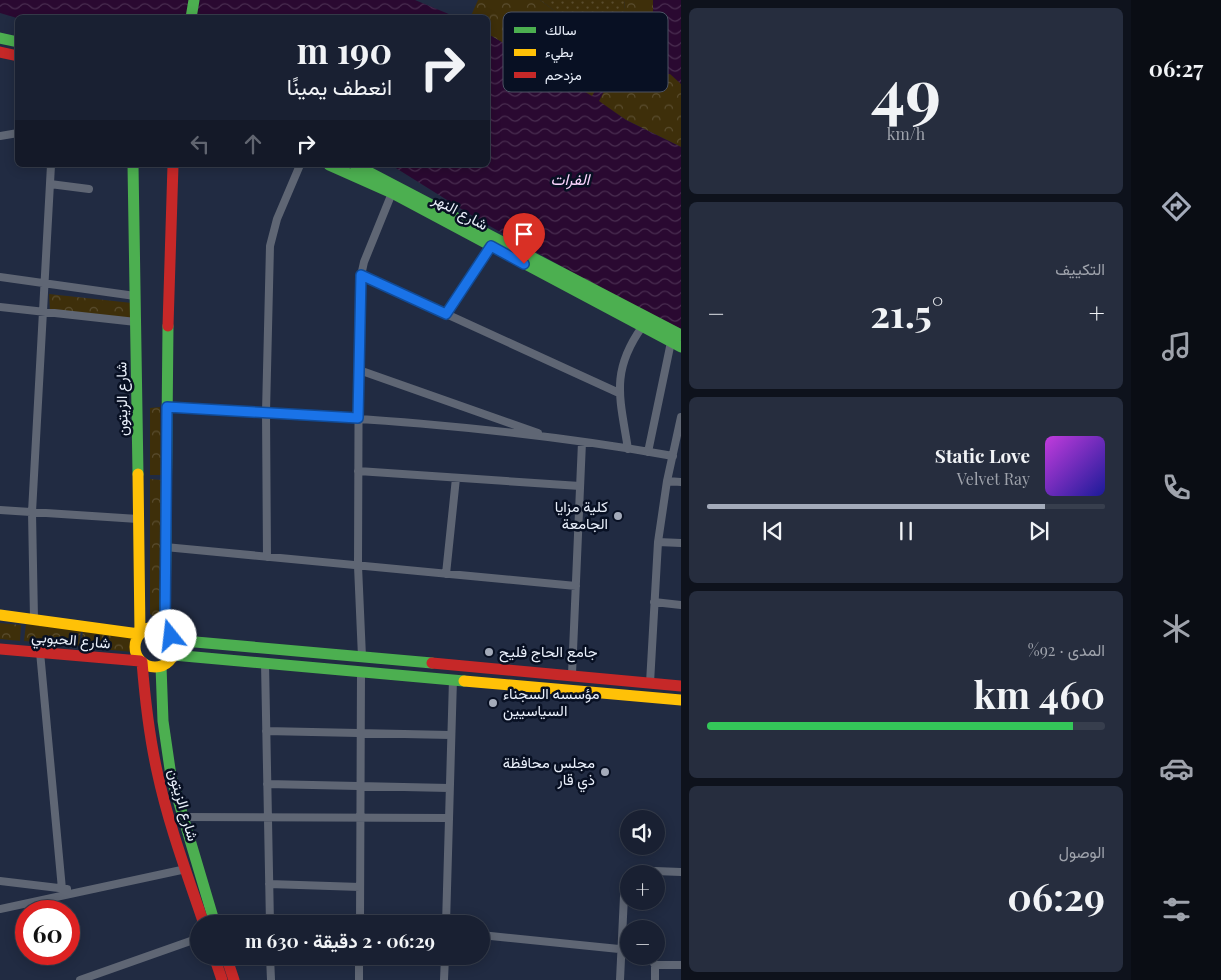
<!DOCTYPE html>
<html lang="ar">
<meta charset="utf-8">
<style>
:root{--surface:#192032;--page:#262d3e;--text:#f1f3f6;--muted:#9fa3ac;--line:#373e4d;--accent:#a4abba}
body{margin:0;font-family:"Playfair Display",Vazirmatn,serif;background:var(--page);color:var(--text);direction:rtl;height:100vh;display:flex;flex-direction:column;font-size:19px;white-space:nowrap}
*{box-sizing:border-box;margin:0}
p{font-size:16px;color:var(--muted)}
.icon{flex:none;width:28px;height:28px;fill:none;stroke:currentColor;stroke-width:2;stroke-linecap:round;stroke-linejoin:round}
.map{position:relative;flex:1;overflow:hidden;direction:ltr}
.drawer{display:flex;flex-direction:column;gap:8px;padding:8px;background:#0e121c;width:450px}
.drawer>*{flex:none}
.hud{position:absolute;left:15px;top:15px;width:475px;height:152px;border-radius:8px;box-shadow:0 2px 12px #0003,0 0 0 1px var(--line);direction:rtl;background:#192032;color:var(--text);overflow:hidden}
.controls{position:absolute;left:620px;top:810px;display:grid;gap:10px}
.controls a{display:grid;place-items:center;width:45px;height:45px;border-radius:50%;background:var(--surface);box-shadow:0 2px 12px #0003,0 0 0 1px var(--line);font-size:25px}
.speed{position:absolute;left:15px;top:900px;display:flex;gap:10px;font-size:25px;font-weight:700;text-align:center}
.speed>*{display:grid;place-content:center;width:65px;height:65px;border-radius:50%;background:var(--surface);box-shadow:0 2px 12px #0003,0 0 0 1px var(--line);line-height:1}
.speed .limit{border:8px solid #d22;background:#fff;color:#111}
.pin{position:absolute;display:grid;place-items:center;width:42px;height:42px;color:#fff;margin:-51px -21px;border-radius:50% 50% 50% 0;rotate:-45deg;box-shadow:0 0 5px #0007}
.pin .icon{rotate:45deg}
.me{position:absolute;width:55px;margin:-28px;rotate:344deg;stroke-linejoin:round;filter:drop-shadow(0 0 4px #0008)}
.turn{display:flex;align-items:center;gap:18px;height:105px;padding:0 15px;font-size:22px}
.turn .icon{width:65px;height:65px;stroke-width:2.5}
.turn b{display:block;font-size:35px;line-height:42px}
.lanes{display:flex;align-items:center;height:48px;padding:0 15px;background:#0003;justify-content:center;gap:25px;direction:ltr}
.lanes .off{opacity:.35}
.big{font-size:38px;font-weight:700;line-height:1.1}
.drawer .widget{flex:1;display:flex;flex-direction:column;justify-content:center;gap:8px;min-width:0;padding:0 18px;border-radius:8px;background:var(--page)}
.drawer .dial{align-items:center;gap:0}
.dial b{font-size:65px;line-height:1}
.song{display:flex;align-items:center;gap:15px}
.cover{width:60px;height:60px;border-radius:8px;background:linear-gradient(135deg,hsl(290 70% 55%),hsl(240 70% 35%))}
.played{height:5px;border-radius:2px;background:linear-gradient(90deg,var(--accent) 85%,var(--line) 85%)}
.keys{display:flex;justify-content:space-around;direction:ltr}
.heat{display:flex;justify-content:space-between;align-items:center;font-size:28px;direction:ltr}
.charge{height:8px;border-radius:4px;background:linear-gradient(90deg,#34c759 92%,var(--line) 0)}
.trip{position:absolute;left:190px;top:915px;width:300px;height:50px;border-radius:25px;background:var(--surface);box-shadow:0 2px 12px #0003,0 0 0 1px var(--line);font-weight:700;line-height:50px;text-align:center;direction:rtl}
main{display:flex;flex:1;min-height:0}
.tab-bar{display:flex;flex-direction:column;width:90px;justify-content:space-around;align-items:center;background:#0a0d14;color:var(--muted)}
.tab-bar .icon{width:35px;height:35px}
.tab-bar .active{color:var(--accent)}
.tab-bar b{font-size:22px;color:var(--text)}
.map>svg:first-child{display:block}
</style>
<main>
<nav class="tab-bar">
<b>06:27</b>
<svg class="icon active" aria-label="directions" viewBox="0 0 24 24"><path d="M12 3l9 9-9 9-9-9zM9 14v-3h6M13 9l2 2-2 2"/></svg>
<svg class="icon" aria-label="music" viewBox="0 0 24 24"><path d="M9 18V5l10-2v13"/><circle cx="6" cy="18" r="3"/><circle cx="16" cy="16" r="3"/></svg>
<svg class="icon" aria-label="phone" viewBox="0 0 24 24"><path d="M5 4h4l2 5-3 2q2 4 5 5l2-3 5 2v4C11 20 4 13 5 4z"/></svg>
<svg class="icon" aria-label="climate" viewBox="0 0 24 24"><path d="M12 3v18M4 7l16 10M4 17L20 7"/></svg>
<svg class="icon" aria-label="car" viewBox="0 0 24 24"><path d="M5 17H2v-5l4-1 3-4h7l3 4 3 1v5h-3M9 17h6M6 11h13"/><circle cx="7" cy="17" r="2"/><circle cx="17" cy="17" r="2"/></svg>
<svg class="icon" aria-label="filters" viewBox="0 0 24 24"><path d="M4 7h16M4 17h16"/><circle cx="9" cy="7" r="2"/><circle cx="15" cy="17" r="2"/></svg>
</nav>
<section class="drawer">
<div class="widget dial"><b>49</b><p>km/h</p></div>
<div class="widget"><p>التكييف</p>
<div class="heat"><a>−</a><b class="big">21.5°</b><a>+</a></div>
</div>
<div class="widget">
<div class="song"><i class="cover"></i><div><b>Static Love</b><p>Velvet Ray</p></div></div>
<div class="played"></div>
<div class="keys"><svg class="icon" aria-label="previous" viewBox="0 0 24 24"><path d="M18 5L8 12l10 7zM5 5v14"/></svg><svg class="icon" aria-label="pause" viewBox="0 0 24 24"><path d="M8 5v14M16 5v14"/></svg><svg class="icon" aria-label="next" viewBox="0 0 24 24"><path d="M6 5l10 7-10 7zM19 5v14"/></svg></div>
</div>
<div class="widget"><p>المدى · 92%</p><b class="big">460 km</b><div class="charge"></div></div>
<div class="widget"><p>الوصول</p><b class="big">06:29</b></div>
</section>
<div class="map">
<svg width="681" height="980" viewBox="0 0 681 980">
<defs>
<pattern id="grass-dots" width="8" height="8" patternUnits="userSpaceOnUse" patternTransform="scale(1.25)"><rect width="8" height="8" fill="#3e2f0a"/><path d="M2 2h.1M6 6h.1" fill="none" stroke="#5a4d2f" stroke-width="1.8" stroke-linecap="round"/></pattern>
<pattern id="park-crowns" width="20" height="18" patternUnits="userSpaceOnUse" patternTransform="scale(1.25)"><rect width="20" height="18" fill="#3e2f0a"/><path d="M2 6a3 3 0 1 1 6 0M12 15a3 3 0 1 1 6 0" fill="none" stroke="#5a4d2f"/></pattern>
<pattern id="water-waves" width="16" height="10" patternUnits="userSpaceOnUse" patternTransform="scale(1.25)"><rect width="16" height="10" fill="#2a0931"/><path d="M0 5q4-4 8 0t8 0" fill="none" stroke="#492d50"/></pattern>
</defs>
<rect width="100%" height="100%" fill="#212b42"/>
<path fill="url(#grass-dots)" d="M540,0H625L623,20L615,28L571,23Z"/>
<path fill="url(#park-crowns)" d="M478,0H540L571,23L615,28L623,20L625,0H681V147L626,120L564,79L488,34V18H470Z
M49,294L132,303L130,319L50,311Z
M160,407L161,475H150V408Z
M150,479L161,480L159,617L156,619L150,614Z
M0,623L21,625L20,641L0,639Z
M26,624L81,630L79,646L24,641Z
M83,631L133,635L132,652L81,647Z"/>
<path fill="url(#water-waves)" d="M0,0H415L456,17L17,18L0,13Z
M653,0H681V84L670,74L612,76L599,101L626,120L681,147V329L611,294L479,220L391,165H488V34L592,96L611,65L659,59L653,22Z"/>
<g fill="none" stroke-linecap="round" stroke-linejoin="round">
<path stroke="#5f6674" stroke-width="8" d="M0,136L18,133
M50,184L89,189
M361,275L619,393
M0,277L135,296
M0,307L136,322
M446,314L491,246
M359,370L538,433
M167,407C336,416 506,426 673,456
M628,449C620,398 610,372 642,327
M648,452L671,342
M358,471L580,486
M667,481L681,482
M0,510L138,519
M658,542L681,543
M165,547L576,586
M267,557L266,412L270,246L277,219L300,165
M446,574L456,478
M654,602L681,605
M34,619L32,512L51,165
M40,652L62,889
M362,657L358,566L359,285L364,262L392,193
M265,663L270,924
M572,674L582,442
M650,683L658,542L667,481L681,417
M266,731L450,735
M267,784L449,788
M182,817L449,818
M647,874L655,871L681,872
M0,881L67,889
M269,884L360,887
M0,909L186,869
M270,921L326,924
M360,924L361,672
M446,924L453,679
M481,935L629,950
M270,956L271,980
M650,956L655,965H681
M80,980L199,938
M359,980V956
M444,980L445,956
M620,980L624,896L629,888
M655,980V965"/>
<path stroke="#4caf50" stroke-width="11" d="M191,18L194,0
M0,38L18,42
M133,165L138,474
M329,165L392,193L681,347
M355,165L681,335
M165,629L168,326
M173,640L432,663
M173,655L464,681
M161,666L163,721L171,776L215,924"/>
<path stroke="#ffc107" stroke-width="11" d="M138,474L140,633
M0,615L139,634
M135 647a20 20 0 1 1 40 0a20 20 0 1 1-40 0Z
M464,681L681,700"/>
<path stroke="#c62828" stroke-width="11" d="M0,52L18,56
M168,326L173,165
M0,649L140,661
M142,662C145,699 149,735 157,771C168,823 187,874 204,924
M432,663L681,686
M214,956L222,980
M226,956L234,980"/>
</g>
<g fill="none" stroke-linecap="round" stroke-linejoin="round">
<g stroke="#114b97" stroke-width="12">
<path id="route" d="M171,636L165,630L167,407L358,418L361,275L446,314L491,246L524,264"/>
</g>
<use href="#route" stroke="#1a73e8" stroke-width="9"/>
</g>
<g fill="#a4abba" stroke="#081023" stroke-width="2">
<circle cx="618" cy="516" r="5"/>
<circle cx="489" cy="652" r="5"/>
<circle cx="493" cy="703" r="5"/>
<circle cx="605" cy="772" r="5"/>
</g>
<g text-anchor="middle" stroke-width="5" stroke-linejoin="round" paint-order="stroke">
<g font-size="15" fill="#eaf0fb" stroke="#081023">
<text transform="translate(460 212) rotate(28)" y="5">شارع النهر</text>
<text transform="translate(122 399) rotate(-91)" y="5">شارع الزيتون</text>
<text transform="translate(71 640) rotate(5)" y="5">شارع الحبوبي</text>
<text transform="translate(183 805) rotate(74)" y="5">شارع الزيتون</text>
</g>
<g font-size="15" fill="#eaf0fb" stroke="#081023" text-anchor="end">
<text x="608" y="512">كلية مزايا<tspan x="608" dy="17">الجامعة</tspan></text>
<text x="499" y="657" text-anchor="start">جامع الحاج فليح</text>
<text x="503" y="699" text-anchor="start">مؤسسه السجناء<tspan x="503" dy="17">السياسيين</tspan></text>
<text x="595" y="768">مجلس محافظة<tspan x="595" dy="17">ذي قار</tspan></text>
</g>
<g font-size="16" font-style="italic" fill="#fbd5fe" stroke="#081023">
<text x="570" y="185">الفرات</text>
</g>
</g>
<rect x="503" y="12" width="165" height="80" rx="8" fill="#081023" stroke="#4c5364" stroke-width="1"/>
<rect x="514" y="27" width="22" height="6" fill="#4caf50"/>
<rect x="514" y="49" width="22" height="7" fill="#ffc107"/>
<rect x="514" y="72" width="22" height="6" fill="#c62828"/>
<g font-size="14" fill="#eaf0fb">
<text x="545" y="35">سالك</text>
<text x="545" y="57">بطيء</text>
<text x="545" y="80">مزدحم</text>
</g>
</svg>
<div class="controls">
<a><svg class="icon" aria-label="sound" viewBox="0 0 24 24"><path d="M4 9h4l5-4v14l-5-4H4zM17 9q2 3 0 6"/></svg></a>
<a>+</a>
<a>−</a>
</div>
<div class="speed"><div class="limit">60</div></div>
<div class="pin" style="left:524px;top:264px;background:#d93025"><svg class="icon" aria-label="arrive" viewBox="0 0 24 24"><path d="M6 21V4h12l-3 4 3 4H6"/></svg></div>
<svg class="me" style="left:171px;top:636px" viewBox="-20 -20 40 40"><circle r="19" fill="#fff"/><path d="M0-13L10 11 0 6-10 11z" fill="#1a73e8"/></svg>
<div class="trip">06:29 · 2 دقيقة · 630 m</div>
<div class="hud">
<div class="turn"><svg class="icon" aria-label="right" viewBox="0 0 24 24"><path d="M7 20v-9h11M14 6l5 5-5 5"/></svg><div><b>190 m</b>انعطف يمينًا</div></div>
<div class="lanes"><svg class="icon off" aria-label="left" viewBox="0 0 24 24"><path d="M17 20v-9H6M10 6l-5 5 5 5"/></svg><svg class="icon off" aria-label="ahead" viewBox="0 0 24 24"><path d="M12 20V5M6 11l6-6 6 6"/></svg><svg class="icon" aria-label="right" viewBox="0 0 24 24"><path d="M7 20v-9h11M14 6l5 5-5 5"/></svg></div>
</div>
</div>
</main>
